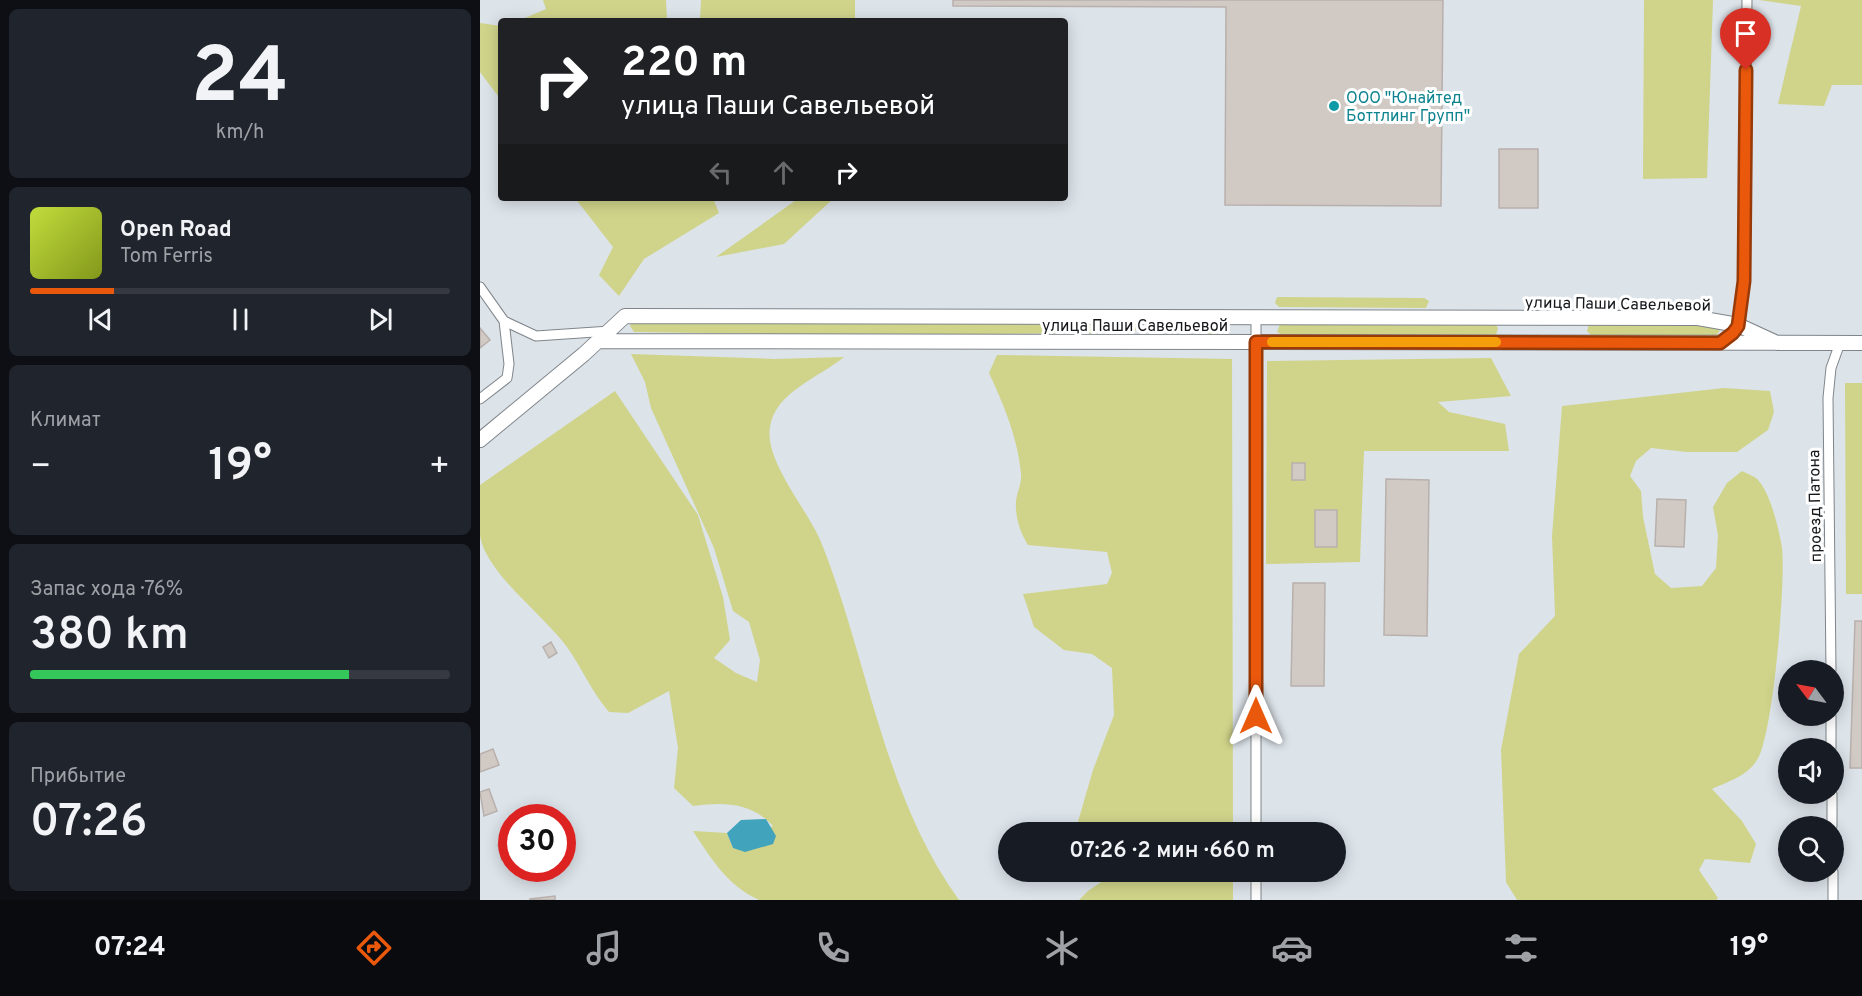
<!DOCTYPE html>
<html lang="ru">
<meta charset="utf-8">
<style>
:root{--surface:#171b24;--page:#20242c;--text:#f1f3f6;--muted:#9ea1a6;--line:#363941;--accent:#ea580c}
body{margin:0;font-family:Overpass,sans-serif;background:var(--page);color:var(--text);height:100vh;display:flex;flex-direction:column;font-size:22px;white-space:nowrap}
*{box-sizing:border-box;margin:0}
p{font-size:20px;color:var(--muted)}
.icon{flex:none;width:33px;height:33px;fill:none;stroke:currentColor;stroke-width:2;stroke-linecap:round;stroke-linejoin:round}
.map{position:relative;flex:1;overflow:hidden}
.drawer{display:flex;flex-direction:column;gap:9px;padding:9px;background:#0d0f14;width:480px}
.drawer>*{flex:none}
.top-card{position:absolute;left:18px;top:18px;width:570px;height:183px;border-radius:6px;box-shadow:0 3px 15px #0003;background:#202124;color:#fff;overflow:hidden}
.needle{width:39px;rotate:302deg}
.controls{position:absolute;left:1298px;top:660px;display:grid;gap:12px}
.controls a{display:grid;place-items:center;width:66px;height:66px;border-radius:50%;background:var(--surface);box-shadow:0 3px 15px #0003;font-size:30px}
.speed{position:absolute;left:18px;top:804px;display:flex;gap:12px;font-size:30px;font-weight:700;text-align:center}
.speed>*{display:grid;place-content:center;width:78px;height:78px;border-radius:50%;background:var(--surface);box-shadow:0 3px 15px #0003;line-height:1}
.speed .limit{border:9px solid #d22;background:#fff;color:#111}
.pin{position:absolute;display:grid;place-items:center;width:51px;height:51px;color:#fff;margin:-62px -26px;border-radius:50% 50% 50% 0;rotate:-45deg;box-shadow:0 0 6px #0007}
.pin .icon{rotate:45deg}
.me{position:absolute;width:66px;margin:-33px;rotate:0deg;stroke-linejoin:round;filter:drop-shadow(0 0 4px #0008)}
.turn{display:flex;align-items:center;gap:21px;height:126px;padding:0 24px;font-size:27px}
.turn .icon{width:78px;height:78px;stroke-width:2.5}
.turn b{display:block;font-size:42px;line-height:51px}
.lanes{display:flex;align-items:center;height:57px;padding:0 24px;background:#0003;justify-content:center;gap:30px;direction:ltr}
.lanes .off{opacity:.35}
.big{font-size:45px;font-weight:600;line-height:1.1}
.drawer .widget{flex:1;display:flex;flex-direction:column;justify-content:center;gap:9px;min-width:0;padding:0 21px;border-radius:9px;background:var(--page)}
.drawer .dial{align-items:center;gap:0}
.dial b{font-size:78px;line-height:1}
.song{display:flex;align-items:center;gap:18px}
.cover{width:72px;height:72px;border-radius:9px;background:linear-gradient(135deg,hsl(70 70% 55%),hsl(70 70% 35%))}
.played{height:6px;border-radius:3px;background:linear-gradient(90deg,var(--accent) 20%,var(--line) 20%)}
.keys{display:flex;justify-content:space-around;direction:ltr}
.heat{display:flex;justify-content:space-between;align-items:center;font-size:33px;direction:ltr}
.charge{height:9px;border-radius:4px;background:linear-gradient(90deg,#34c759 76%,var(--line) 0)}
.trip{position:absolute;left:518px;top:822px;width:348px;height:60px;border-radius:30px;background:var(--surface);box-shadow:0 3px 15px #0003;font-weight:600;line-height:60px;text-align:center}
.dock{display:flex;height:96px;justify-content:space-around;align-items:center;background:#090b0e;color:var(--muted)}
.dock .icon{width:42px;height:42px}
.dock .selected{color:var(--accent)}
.dock b{font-size:27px;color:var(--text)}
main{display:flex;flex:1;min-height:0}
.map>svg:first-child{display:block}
</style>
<main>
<section class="drawer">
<div class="widget dial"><b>24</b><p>km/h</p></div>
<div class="widget">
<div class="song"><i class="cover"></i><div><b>Open Road</b><p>Tom Ferris</p></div></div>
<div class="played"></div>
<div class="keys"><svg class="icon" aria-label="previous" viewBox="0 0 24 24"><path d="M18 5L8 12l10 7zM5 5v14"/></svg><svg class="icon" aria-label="pause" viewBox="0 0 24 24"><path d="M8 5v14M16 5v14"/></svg><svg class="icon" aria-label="next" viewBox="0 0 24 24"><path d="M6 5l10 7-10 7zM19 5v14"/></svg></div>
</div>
<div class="widget"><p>Климат</p>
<div class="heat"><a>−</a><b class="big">19°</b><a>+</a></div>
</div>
<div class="widget"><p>Запас хода · 76%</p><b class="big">380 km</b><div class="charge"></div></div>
<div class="widget"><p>Прибытие</p><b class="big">07:26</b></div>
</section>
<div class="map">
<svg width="1382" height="900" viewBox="0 0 1382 900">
<rect width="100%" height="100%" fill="#dce3e9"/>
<path fill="#d0d48a" d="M63,0H186L187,21H38L66,9Z
M221,0H375V21H220Z
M1164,0H1233L1227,178L1163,179Z
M1279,0H1382V85H1352L1344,106L1298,104L1321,6Z
M0,23L21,26V100L0,72Z
M95,198H233L239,213L164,259L139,296L119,275L133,247Z
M319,198H354L304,244L236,257Z
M797,297L944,298L949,301L946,308L799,307L795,303Z
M653,321L658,326L654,333L355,335L154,332L150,326L152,323L196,322Z
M1237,323L1241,328L1237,335H1111L1107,331L1109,324Z
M722,324H744L745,330L741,333L722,334L720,330Z
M800,324H1015L1018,328L1016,335L801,334L797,332Z
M151,354L295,359L364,357C340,377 295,392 290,427C284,461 328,510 341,542C388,659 403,795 479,900H279C247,885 232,860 213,831L247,833L253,848L293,826C271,802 243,802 213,806L194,788L198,748L189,691L148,713L129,712C111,691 102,668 87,647C64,615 6,573 0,536C0,520 0,501 0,485L135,391L218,515L243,597L250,640L234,658L256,673L277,682L280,660L269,622L253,611L234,548L171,408L165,382Z
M517,355L752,359L753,832H595L613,770L634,715L632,668L612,654L584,650L554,627L543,594L627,584L632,573L627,552L548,545C540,532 535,517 536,501C537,492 542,483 541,474C538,439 524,405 509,373Z
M1011,358L1031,396L958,402L969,412L1025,424L1029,451H884L880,562L786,564L787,361Z
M1365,383H1382V594H1366Z
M1244,388L1290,391L1294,412L1288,430L1257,452H1207L1171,448L1156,461L1150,476L1161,491L1163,517L1175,574L1191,588L1222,586L1236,568L1238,535L1233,507L1247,483L1262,471C1267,474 1275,476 1278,480C1291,494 1299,530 1302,548C1306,580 1293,737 1277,760C1266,777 1249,781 1232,789L1262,821L1276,844L1270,863L1225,859L1219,870L1238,898L1236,900H1037L1026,882L1021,750L1039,654L1075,616L1072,536L1082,406Z
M636,872H753V900H599L608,891Z"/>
<path fill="#41a3bc" d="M286,819L296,836L293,844L265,852L253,848L247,833L261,820Z"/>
<path fill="#d1c9c4" stroke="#b8b0ac" stroke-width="1.5" d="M473,0H963L961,206L745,205L746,7L473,6Z
M1019,149H1058V208H1019Z
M0,328L10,340L0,348Z
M812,463H825V480H812Z
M906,479L949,480L947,636L904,635Z
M1177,499L1206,500L1204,547L1175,546Z
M835,510H857V547H835Z
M813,583H845L844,686H811Z
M1375,621H1382V768H1370Z
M71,642L77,653L69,658L63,647Z
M13,749L19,765L0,772V754Z
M9,789L17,811L4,816L0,792Z
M32,840V857L22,860L18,845Z
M75,896V900H50V899Z"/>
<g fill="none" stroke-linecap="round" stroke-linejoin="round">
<g stroke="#7f858a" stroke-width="11">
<path id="street" d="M0,287L24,321L29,364L27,378L0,399
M24,321L56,336L130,331
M1240,343C1263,329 1261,305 1264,281L1267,0
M1351,670L1348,398L1351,368L1360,343
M1351,716V748
M1352,794V826
M776,832V317
M776,872V900
M1353,872V900"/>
</g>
<g stroke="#7f858a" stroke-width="16">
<path id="secondary" d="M120,341L1382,343
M0,440L104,354L145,316L1218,318L1258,325L1297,343"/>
</g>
<use href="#street" stroke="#fff" stroke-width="9"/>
<use href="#secondary" stroke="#fff" stroke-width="14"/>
</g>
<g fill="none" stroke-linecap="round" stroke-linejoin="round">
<g stroke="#983908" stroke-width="15">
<path id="route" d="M776,716V342L1240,343L1253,333L1258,326L1264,281L1266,70"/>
</g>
<use href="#route" stroke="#ea580c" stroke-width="10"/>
<path stroke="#f59e0b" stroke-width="10" d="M792,342H1016"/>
</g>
<circle fill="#0f9aa8" stroke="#fff" stroke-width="2" cx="854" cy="106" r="6"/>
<g text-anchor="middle" stroke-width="6" stroke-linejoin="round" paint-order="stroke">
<g font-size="16" fill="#0d838f" stroke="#fff" text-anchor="start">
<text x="866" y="103">ООО "Юнайтед<tspan x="866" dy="18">Боттлинг Групп"</tspan></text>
</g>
<g font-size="16" fill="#141619" stroke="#fff">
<text transform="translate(1138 303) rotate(1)" y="6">улица Паши Савельевой</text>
<text x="655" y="331">улица Паши Савельевой</text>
<text transform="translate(1334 506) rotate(-91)" y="6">проезд Патона</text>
</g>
</g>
</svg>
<div class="controls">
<a><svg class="needle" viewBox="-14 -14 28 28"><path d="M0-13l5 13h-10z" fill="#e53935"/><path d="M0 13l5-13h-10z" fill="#9ea1a6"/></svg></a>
<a><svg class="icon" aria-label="sound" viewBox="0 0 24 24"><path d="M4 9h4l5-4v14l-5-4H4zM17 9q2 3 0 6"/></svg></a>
<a><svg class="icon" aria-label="search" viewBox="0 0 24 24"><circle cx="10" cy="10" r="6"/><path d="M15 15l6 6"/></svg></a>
</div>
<div class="speed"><div class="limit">30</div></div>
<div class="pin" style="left:1266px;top:70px;background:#d93025"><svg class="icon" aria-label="arrive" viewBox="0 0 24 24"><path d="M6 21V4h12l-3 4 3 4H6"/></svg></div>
<svg class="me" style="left:776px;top:716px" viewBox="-20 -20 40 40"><path d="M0-17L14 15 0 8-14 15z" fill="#ea580c" stroke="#fff" stroke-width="4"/></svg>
<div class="trip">07:26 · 2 мин · 660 m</div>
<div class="top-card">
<div class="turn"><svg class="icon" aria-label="right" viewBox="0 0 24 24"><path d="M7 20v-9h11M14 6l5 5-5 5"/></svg><div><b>220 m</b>улица Паши Савельевой</div></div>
<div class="lanes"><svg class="icon off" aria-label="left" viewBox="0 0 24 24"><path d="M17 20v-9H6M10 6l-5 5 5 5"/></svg><svg class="icon off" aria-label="ahead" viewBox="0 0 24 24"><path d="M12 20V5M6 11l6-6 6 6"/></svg><svg class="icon" aria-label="right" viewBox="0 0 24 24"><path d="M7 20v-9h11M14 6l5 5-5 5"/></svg></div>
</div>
</div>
</main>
<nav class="dock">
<b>07:24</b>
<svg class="icon selected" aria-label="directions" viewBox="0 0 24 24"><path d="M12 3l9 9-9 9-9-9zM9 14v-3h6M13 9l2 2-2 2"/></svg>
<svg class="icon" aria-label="music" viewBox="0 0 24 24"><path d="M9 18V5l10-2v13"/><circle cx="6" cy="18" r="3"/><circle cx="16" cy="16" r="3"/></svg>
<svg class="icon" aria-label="phone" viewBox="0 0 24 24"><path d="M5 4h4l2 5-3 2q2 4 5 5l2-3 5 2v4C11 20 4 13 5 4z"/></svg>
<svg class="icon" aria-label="climate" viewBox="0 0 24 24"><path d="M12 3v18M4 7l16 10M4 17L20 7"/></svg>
<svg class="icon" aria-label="car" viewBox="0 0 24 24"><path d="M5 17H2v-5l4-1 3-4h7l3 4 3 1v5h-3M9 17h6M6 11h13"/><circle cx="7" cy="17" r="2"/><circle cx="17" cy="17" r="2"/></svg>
<svg class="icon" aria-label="filters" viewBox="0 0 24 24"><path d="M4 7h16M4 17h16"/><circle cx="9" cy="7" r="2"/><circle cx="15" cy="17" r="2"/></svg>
<b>19°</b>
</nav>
